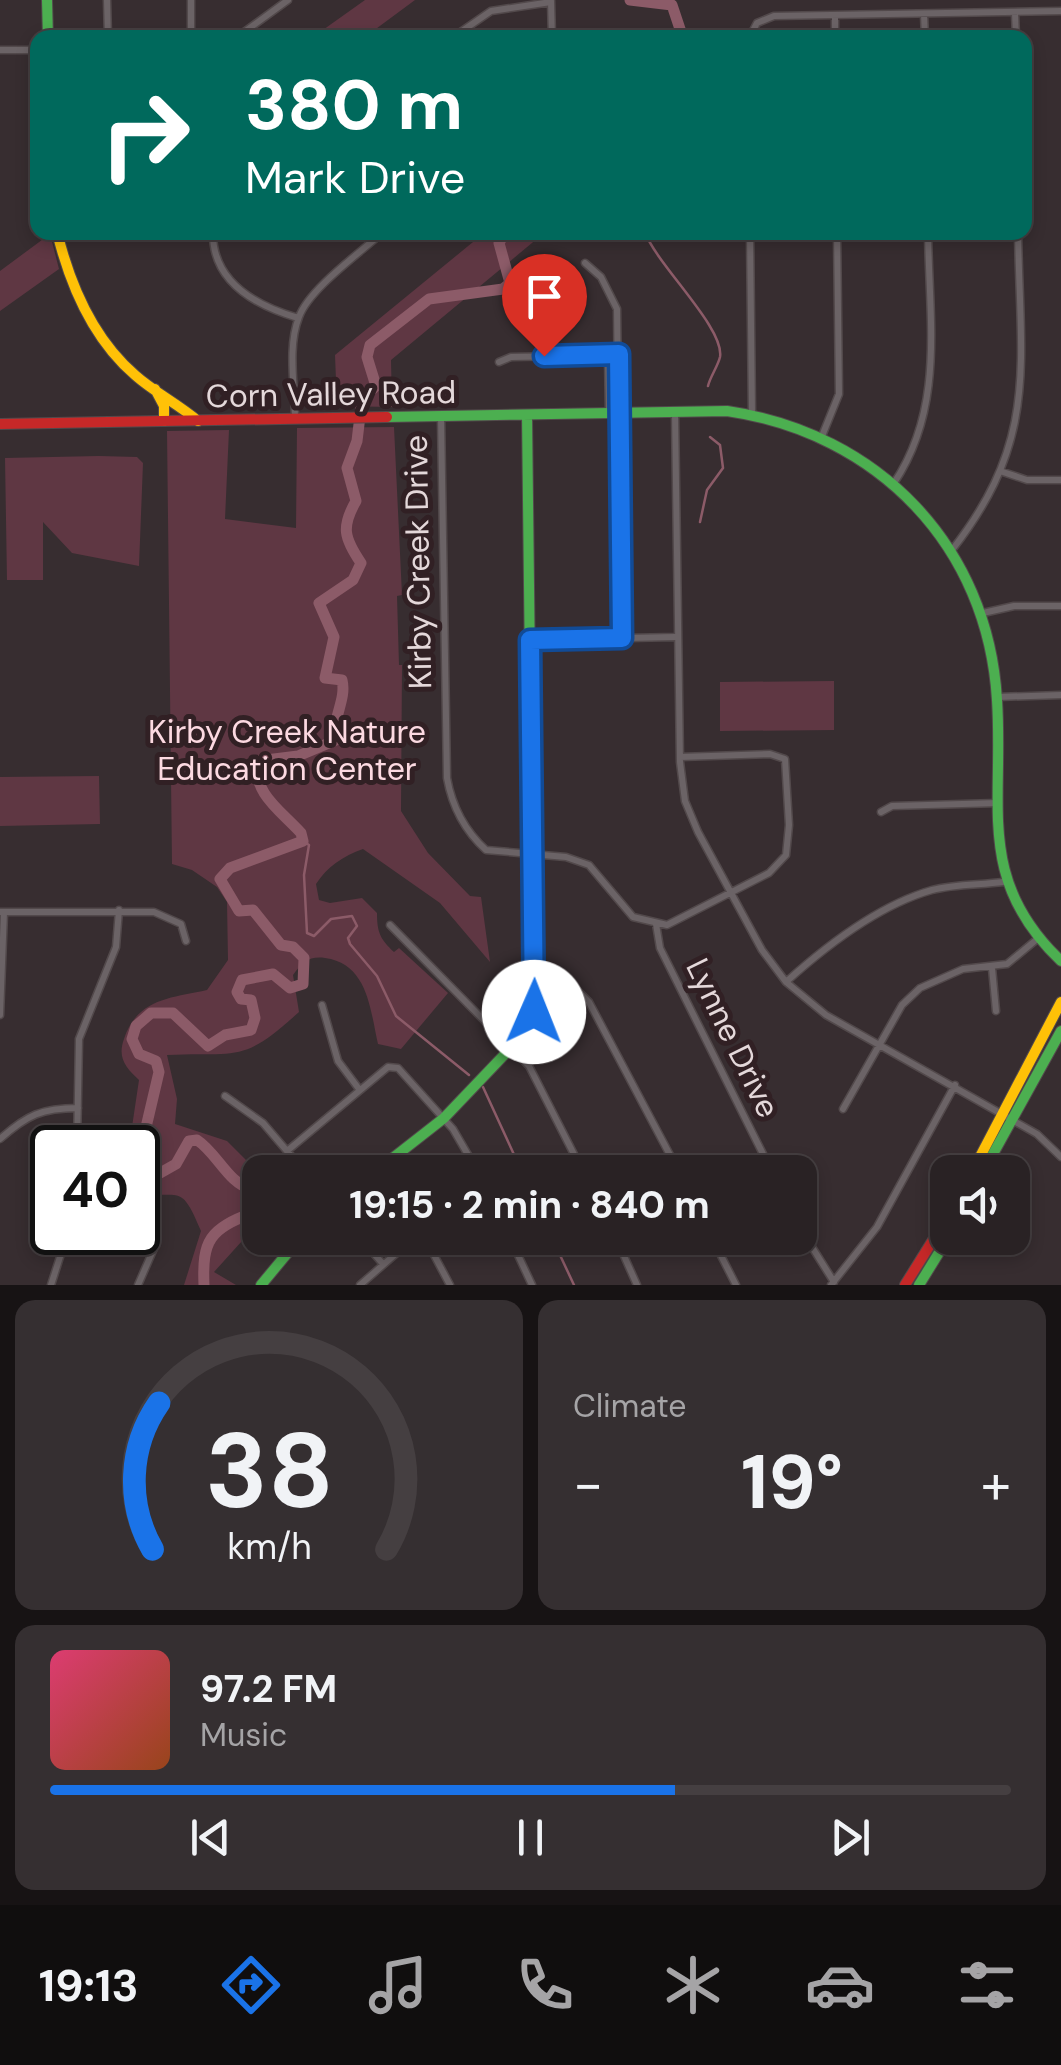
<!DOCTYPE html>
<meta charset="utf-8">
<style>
:root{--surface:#292224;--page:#352f31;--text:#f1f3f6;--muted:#a5a4a6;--line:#453f41;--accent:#1a73e8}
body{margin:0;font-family:"DM Sans",sans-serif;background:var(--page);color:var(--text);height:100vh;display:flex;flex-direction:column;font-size:38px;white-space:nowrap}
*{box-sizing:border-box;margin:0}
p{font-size:32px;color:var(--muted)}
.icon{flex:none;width:55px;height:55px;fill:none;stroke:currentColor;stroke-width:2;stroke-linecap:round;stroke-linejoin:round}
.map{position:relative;height:1285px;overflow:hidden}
.panel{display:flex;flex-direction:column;gap:15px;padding:15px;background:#171314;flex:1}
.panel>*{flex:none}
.banner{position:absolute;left:30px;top:30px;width:1002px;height:210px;border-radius:20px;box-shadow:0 5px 15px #0003,0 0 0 2px var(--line);background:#00695c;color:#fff;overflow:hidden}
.fabs{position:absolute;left:930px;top:1155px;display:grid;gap:20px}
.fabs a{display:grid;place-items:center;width:100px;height:100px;border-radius:20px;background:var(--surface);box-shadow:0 5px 15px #0003,0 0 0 2px var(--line);font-size:50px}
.speed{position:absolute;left:30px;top:1125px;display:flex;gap:20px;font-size:50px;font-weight:700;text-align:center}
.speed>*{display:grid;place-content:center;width:130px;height:130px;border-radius:50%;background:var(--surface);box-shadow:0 5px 15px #0003,0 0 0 2px var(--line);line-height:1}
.speed .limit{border:5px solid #111;border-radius:15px;background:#fff;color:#111}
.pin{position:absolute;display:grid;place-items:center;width:85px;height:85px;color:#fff;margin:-102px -42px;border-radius:50% 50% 50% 0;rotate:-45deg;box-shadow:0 0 10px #0007}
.pin .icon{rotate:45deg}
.me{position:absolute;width:110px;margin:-55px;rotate:1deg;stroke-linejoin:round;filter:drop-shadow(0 0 8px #0008)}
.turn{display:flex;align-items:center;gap:35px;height:210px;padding:0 50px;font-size:45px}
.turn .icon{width:130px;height:130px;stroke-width:2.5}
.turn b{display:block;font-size:70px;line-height:85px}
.big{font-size:75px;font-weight:700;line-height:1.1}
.panel .card{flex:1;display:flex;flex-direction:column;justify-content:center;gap:15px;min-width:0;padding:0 35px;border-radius:20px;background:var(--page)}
.panel .dial{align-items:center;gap:0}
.dial svg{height:260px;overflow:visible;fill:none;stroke:var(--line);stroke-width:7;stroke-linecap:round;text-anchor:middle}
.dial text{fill:var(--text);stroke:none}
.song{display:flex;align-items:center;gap:30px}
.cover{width:120px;height:120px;border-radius:15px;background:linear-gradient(135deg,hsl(340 70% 55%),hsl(20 70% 35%))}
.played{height:10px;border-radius:5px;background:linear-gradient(90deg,var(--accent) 65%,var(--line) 65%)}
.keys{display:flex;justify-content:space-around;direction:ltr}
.heat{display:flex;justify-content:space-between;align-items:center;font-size:55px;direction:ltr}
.panel .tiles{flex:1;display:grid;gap:15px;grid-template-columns:1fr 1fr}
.card:last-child{grid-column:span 2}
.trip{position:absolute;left:242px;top:1155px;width:575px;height:100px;border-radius:20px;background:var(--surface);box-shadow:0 5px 15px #0003,0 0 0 2px var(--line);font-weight:700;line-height:100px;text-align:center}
.tab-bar{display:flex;height:160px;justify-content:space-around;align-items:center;background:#100e0e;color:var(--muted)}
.tab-bar .icon{width:70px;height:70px}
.tab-bar .current{color:var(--accent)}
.tab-bar b{font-size:45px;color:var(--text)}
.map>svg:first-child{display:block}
</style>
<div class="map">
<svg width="1061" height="1285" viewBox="0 0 1061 1285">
<rect width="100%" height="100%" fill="#372d30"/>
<path fill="#5f3743" d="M365,0H415L365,37H313Z
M484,233H544L391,360L392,407L337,406L335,355Z
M50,234L59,269L0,311V271Z
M394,427L402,595L397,596L399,665H402L401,811L428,853L470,896L481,897L490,962L440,903L363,849C343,856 327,867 316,884L319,900L330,903L362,898L377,913C377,932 380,939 394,952L399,948L448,993L401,1049L378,1044C370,1009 368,964 325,958C309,956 303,962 293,975L299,1012C242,1064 239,1052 167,1055L177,1099L175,1124L227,1141L260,1174V1221L214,1272L236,1285H184L201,1231C180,1180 180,1200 138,1193V1148L129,1147L139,1080C126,1068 117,1058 124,1039C137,999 170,998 207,990L228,960L227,902L217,887L192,870L172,864L167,431L229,430L225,519L296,528L297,428Z
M99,456L137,457L143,463L139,566L72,553L43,522V580H7L5,458Z
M834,681V730L720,731V682Z
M99,776L100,824L0,826V777Z"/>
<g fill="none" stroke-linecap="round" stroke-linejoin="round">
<path stroke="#8c5b68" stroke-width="2.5" d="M645,232C656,264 725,328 720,357C718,366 710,377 708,386
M700,522L707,490L723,468L720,445L710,437
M303,841L309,845L304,875L307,933L314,936L331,919L352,916L357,926L348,938L350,944L377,976L396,1016L469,1075
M483,1087L522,1172
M552,1238L574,1285"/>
<path stroke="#8c5b68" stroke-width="11" d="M630,0L672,5L683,38
M133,1148L143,1140L159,1072L156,1061L139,1054L132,1039L136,1026L151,1013H173L208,1046L225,1035L251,1030L255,1018L251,1000L241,999L237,992L242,980L273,974L290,988L303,984L304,958L293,947L281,945L253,910L239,911L220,879L230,868L303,841L301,833C280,810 252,793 258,761L298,756L336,740C331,719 347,700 342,680L325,678L334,637L319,603L353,580L361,563C344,538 341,527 356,501L347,468L357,441L362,399L376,386L367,357L370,345L429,299L503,289L510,283L499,243L505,232
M138,1171L146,1181L176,1164L189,1141L197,1140C217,1153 228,1183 251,1189L252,1213C210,1229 202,1240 204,1285"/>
<g stroke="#52494b" stroke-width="9">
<path id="street" d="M107,0L108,38
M191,0V38
M551,1L552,38
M1015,13L1016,38
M924,14L925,38
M835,16V38
M236,38L288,0
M452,38L491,11L551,2
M749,38L757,23L774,16L1061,11
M0,50H38
M213,232C212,283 257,306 298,318
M750,232L752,414
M585,263L601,277L617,309L621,638
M608,355L609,413
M499,362L511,357L619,355
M675,413L680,762L685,801L698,832L762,950L786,982L826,1015L1037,1134L1061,1157
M441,417L447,778C452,806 465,831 486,850L566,857L589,865L633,917L667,925L769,873L786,855L789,825L785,759L770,754L680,757
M295,419C295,387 287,347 299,317C309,289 360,253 383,232
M822,436L839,394L837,232
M1003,472L1027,480H1061
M894,483C945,407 929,320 928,232
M952,550C1039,439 1020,365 1018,232
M983,613L1014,606H1061
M531,640L675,637
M998,697L1061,695
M881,812L892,806L998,803
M0,912H154L181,924L186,941
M656,924L660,948L772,1172
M390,925L529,1066L583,1172
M535,967L567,980L589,1002L679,1172
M992,968L996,1011
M786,982C827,945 879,905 932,890C955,884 980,885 1003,882
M322,1005L338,1061L359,1089
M0,1015L4,912
M225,1096L263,1123L305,1172
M843,1109L902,1005L920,988L963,969L1007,964L1036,940
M0,1139C27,1115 42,1108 78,1108
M77,1148L79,1039L116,947L119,910
M287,1151L388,1067L398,1068L453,1129L478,1172
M800,1228L834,1282
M360,1238L383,1264
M425,1238L450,1285
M510,1238L532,1285
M616,1238L637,1285
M712,1238L736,1285
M51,1285L68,1232
M138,1285L155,1246
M360,1285L414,1238
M831,1285L877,1227L955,1085"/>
</g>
<g stroke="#52494b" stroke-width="12">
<path id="fast" d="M47,0L48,38
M387,417L727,411C878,433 988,546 997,700C1004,806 975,879 1061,961
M375,1172L444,1118L528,1030L534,1012L527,415
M983,1172L1061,1031
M261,1285L300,1238
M919,1285L948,1238"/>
</g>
<g stroke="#52494b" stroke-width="12">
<path id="slow" d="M57,232C70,285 92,338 135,375C154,392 178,404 198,421
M155,389L164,406V421
M972,1172L1061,1002"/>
</g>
<g stroke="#52494b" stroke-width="12">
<path id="jam" d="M0,424L387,417
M905,1285L948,1216"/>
</g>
<use href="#street" stroke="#6b6366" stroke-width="6"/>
<use href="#fast" stroke="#4caf50" stroke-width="10"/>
<use href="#slow" stroke="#ffc107" stroke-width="10"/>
<use href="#jam" stroke="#c62828" stroke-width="10"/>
</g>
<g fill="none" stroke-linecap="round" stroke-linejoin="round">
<g stroke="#114b97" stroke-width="25">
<path id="route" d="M534,1012L530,640L622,638L619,354L544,356"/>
</g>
<use href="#route" stroke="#1a73e8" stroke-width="18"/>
</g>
<g text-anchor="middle" stroke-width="10" stroke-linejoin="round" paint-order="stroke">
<g font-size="32" fill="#e4d8da" stroke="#312024">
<text transform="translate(331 394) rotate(-1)" y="11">Corn Valley Road</text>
<text transform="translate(418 562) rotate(-91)" y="11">Kirby Creek Drive</text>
<text transform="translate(733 1038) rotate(64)" y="11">Lynne Drive</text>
</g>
<g font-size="32" fill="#fcd9e1" stroke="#312024">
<text x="287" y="743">Kirby Creek Nature<tspan x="287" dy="37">Education Center</tspan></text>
</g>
</g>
</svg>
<div class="fabs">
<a><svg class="icon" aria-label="sound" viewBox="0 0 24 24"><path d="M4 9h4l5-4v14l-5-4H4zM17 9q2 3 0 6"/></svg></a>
</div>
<div class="speed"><div class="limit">40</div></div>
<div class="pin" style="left:544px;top:356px;background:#d93025"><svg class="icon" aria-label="arrive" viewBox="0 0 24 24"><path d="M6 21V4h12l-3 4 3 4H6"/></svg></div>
<svg class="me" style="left:534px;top:1012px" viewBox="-20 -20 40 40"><circle r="19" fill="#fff"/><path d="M0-13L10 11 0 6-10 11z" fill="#1a73e8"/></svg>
<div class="trip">19:15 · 2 min · 840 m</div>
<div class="banner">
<div class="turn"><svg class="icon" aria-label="right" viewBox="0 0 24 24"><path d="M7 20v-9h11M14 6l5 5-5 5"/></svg><div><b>380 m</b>Mark Drive</div></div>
</div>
</div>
<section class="panel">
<div class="tiles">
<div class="card dial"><svg viewBox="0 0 100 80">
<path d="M14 69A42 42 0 1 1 86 69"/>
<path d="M14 69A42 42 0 0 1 16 24" stroke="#1a73e8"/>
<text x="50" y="56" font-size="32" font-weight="700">38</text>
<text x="50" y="72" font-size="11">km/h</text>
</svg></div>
<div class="card"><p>Climate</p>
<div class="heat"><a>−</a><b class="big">19°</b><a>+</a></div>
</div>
<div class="card">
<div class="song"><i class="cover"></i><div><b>97.2 FM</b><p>Music</p></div></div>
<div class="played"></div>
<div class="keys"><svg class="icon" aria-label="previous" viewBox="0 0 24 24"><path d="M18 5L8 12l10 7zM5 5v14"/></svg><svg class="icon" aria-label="pause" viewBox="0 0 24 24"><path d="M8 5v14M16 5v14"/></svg><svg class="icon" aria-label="next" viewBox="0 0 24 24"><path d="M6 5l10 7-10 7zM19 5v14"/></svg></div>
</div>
</div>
</section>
<nav class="tab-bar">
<b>19:13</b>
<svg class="icon current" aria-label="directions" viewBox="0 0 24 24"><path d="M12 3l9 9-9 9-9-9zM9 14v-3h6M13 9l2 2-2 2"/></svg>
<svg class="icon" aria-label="music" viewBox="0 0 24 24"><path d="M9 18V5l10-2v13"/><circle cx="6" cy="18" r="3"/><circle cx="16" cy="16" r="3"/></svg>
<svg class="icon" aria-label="phone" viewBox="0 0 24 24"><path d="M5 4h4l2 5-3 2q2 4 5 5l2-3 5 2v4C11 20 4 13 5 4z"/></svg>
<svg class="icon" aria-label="climate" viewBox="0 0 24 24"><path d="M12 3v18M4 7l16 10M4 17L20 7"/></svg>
<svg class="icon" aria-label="car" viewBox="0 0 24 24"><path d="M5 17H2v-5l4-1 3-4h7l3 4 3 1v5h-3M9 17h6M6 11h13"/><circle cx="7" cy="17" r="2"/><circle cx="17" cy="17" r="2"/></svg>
<svg class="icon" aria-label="filters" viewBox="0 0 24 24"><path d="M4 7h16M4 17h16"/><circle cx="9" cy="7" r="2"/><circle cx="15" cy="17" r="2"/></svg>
</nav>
